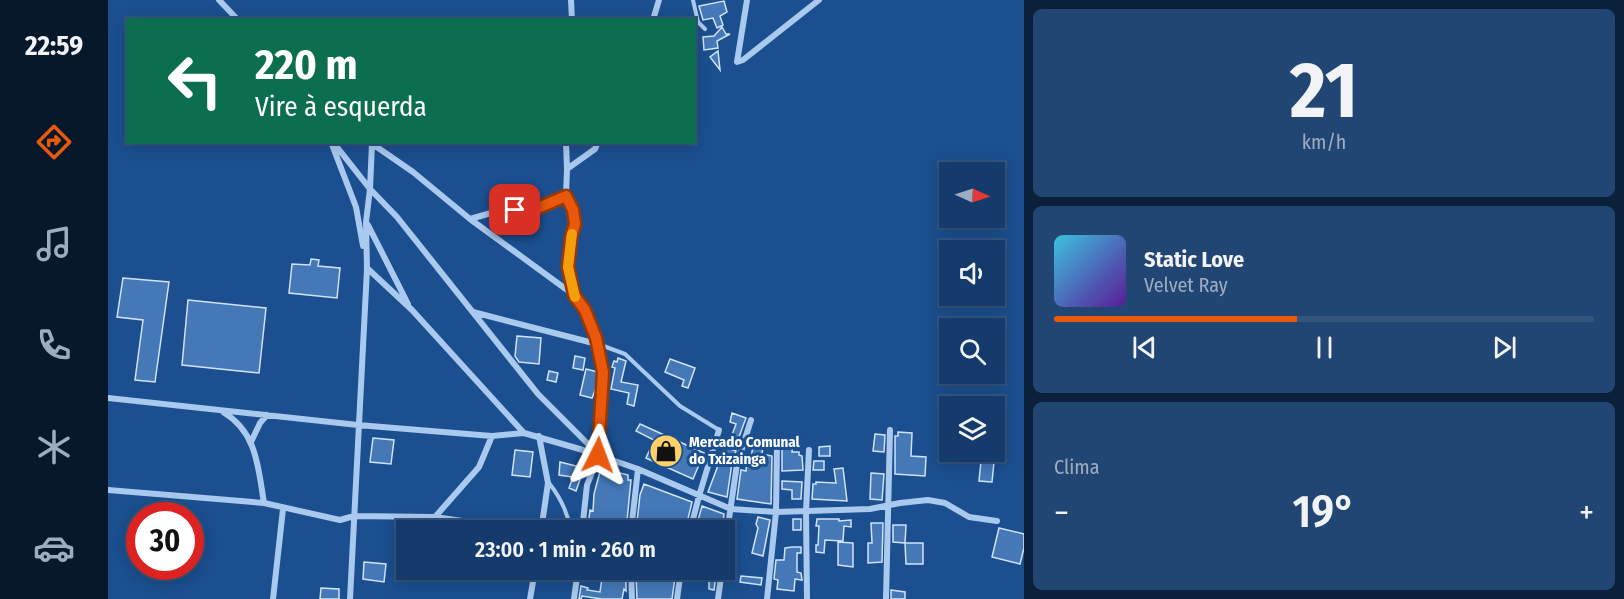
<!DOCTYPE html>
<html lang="pt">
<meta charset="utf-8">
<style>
:root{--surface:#143b6b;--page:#214673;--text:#f1f3f6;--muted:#9dadc1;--line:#33557e;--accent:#ea580c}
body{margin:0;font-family:"Fira Sans Condensed",sans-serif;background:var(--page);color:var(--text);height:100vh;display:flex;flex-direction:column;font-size:22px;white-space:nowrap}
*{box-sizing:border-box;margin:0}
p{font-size:20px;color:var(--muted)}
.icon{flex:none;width:33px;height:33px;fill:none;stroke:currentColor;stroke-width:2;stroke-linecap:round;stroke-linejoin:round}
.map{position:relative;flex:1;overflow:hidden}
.drawer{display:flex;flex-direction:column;gap:9px;padding:9px;background:#0b203b;width:600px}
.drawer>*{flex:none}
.top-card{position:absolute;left:18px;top:18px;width:570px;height:126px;border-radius:0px;box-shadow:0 3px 15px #0003,0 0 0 2px var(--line);background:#0b6e4f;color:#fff;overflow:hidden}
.needle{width:39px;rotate:93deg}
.buttons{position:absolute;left:831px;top:162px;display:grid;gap:12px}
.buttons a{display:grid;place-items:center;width:66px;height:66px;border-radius:0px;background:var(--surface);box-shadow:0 3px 15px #0003,0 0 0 2px var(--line);font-size:30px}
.speed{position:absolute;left:18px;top:502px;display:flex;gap:12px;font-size:30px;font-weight:700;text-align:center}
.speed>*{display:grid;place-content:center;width:78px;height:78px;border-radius:50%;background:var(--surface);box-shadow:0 3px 15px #0003,0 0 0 2px var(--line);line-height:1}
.speed .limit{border:9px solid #d22;background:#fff;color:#111}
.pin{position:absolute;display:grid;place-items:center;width:51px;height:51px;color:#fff;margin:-26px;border-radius:12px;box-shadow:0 3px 9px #0006}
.me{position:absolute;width:66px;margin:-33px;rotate:3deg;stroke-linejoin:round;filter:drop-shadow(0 0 4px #0008)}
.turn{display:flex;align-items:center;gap:21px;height:126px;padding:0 30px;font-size:27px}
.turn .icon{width:78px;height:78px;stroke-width:2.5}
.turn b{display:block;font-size:42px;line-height:51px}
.big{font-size:45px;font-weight:600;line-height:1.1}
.drawer .tile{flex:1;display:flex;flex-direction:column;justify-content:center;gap:9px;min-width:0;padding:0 21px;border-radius:9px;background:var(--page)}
.drawer .dial{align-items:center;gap:0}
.dial b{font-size:78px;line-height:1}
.song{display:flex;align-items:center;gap:18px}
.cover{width:72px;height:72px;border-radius:9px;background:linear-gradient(135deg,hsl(190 70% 55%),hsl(270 70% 35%))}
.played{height:6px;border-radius:3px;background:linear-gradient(90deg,var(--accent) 45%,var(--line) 45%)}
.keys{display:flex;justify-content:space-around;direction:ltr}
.heat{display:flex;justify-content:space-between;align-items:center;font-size:33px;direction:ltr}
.trip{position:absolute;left:288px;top:520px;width:339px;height:60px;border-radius:0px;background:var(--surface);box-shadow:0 3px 15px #0003,0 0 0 2px var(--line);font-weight:600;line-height:60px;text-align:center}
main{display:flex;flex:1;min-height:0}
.dock{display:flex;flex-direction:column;width:108px;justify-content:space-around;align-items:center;background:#08182b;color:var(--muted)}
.dock .icon{width:42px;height:42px}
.dock .current{color:var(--accent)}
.dock b{font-size:27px;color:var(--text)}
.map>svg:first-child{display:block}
</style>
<main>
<nav class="dock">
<b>22:59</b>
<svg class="icon current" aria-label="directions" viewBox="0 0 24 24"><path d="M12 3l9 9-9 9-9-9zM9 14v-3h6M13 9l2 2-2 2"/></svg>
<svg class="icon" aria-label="music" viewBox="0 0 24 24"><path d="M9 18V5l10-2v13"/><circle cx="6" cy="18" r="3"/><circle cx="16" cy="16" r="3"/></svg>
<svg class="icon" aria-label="phone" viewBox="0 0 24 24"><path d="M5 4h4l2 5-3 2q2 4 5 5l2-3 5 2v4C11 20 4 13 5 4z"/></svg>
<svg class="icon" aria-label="climate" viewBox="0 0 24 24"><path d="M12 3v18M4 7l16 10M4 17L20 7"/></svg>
<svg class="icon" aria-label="car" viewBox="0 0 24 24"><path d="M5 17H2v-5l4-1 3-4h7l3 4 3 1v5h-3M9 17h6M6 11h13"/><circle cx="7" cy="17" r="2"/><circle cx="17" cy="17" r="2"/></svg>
</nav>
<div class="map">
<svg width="916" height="599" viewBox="0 0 916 599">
<rect width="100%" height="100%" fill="#1b4f8f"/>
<path fill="#4478b7" stroke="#cfe3fa" stroke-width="1.5" d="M616,1L619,12L612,16L615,25L609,28L605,18L595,20L591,6Z
M614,27L618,34H622L609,41L610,48L596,50L595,37L606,36Z
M610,51L612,70L602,57Z
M203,259L211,260L210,266L232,268L229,298L181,293L184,264L202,265Z
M15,278L61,282L47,382L27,380L35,320L9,317Z
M80,300L158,308L151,373L74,365Z
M409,336L433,338L431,364L411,362L407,356Z
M467,356L477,358L475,370L465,368Z
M510,358L518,361L513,382L530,385L526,406L519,404L521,393L503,389L507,368L504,367L506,361L509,362Z
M562,359L587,368L580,388L574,386L576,380L557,372Z
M478,369L490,372L488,388L484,398L472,395Z
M441,371L450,373L448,382L439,380Z
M624,413L638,418L631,437L624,435L628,424L622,422Z
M532,424L596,453L585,479L538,458L546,440L528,431Z
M790,432L804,433L803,456L818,457L817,476L787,474V436H790Z
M767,434L777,435L776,452L765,451Z
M265,438L286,440L283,464L262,462Z
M646,438L656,439L654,454L664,456L663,504L629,499L633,470L638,471L639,458L643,459Z
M679,440L685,441L684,452H691V455L694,456L695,470L674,471V449L678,447Z
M722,446V456H711V447Z
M617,447L628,451L624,463L619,497L600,492Z
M407,450L425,452L422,477L404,475Z
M706,461H716V470H705Z
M873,461L886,462L884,482L871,481Z
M452,462L476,468L468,491L461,488L465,477L451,475Z
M493,468L520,475V480H523L518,531H498L480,527L482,510L485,511L486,494Z
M735,468L739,501L704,499L705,484H708V482L728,483L726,469Z
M763,473L776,474L774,500L762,499Z
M674,481L694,482L693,499H684V490L674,489Z
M536,484L584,502L577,531H528L532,495Z
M594,506L616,514L614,531H587Z
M650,517L662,520L655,556L644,553L650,528L648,524Z
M685,519H693V530H685Z
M709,519H731V521L743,520V527L736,526L735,541L717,540L716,553L708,552V545H710L711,526H708Z
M763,523H775L774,562L760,563V543H764Z
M785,525H798L797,543H815V564H798L797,543L785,542Z
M891,528L916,534V548L912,564L884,557Z
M730,542L745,543V567L730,565Z
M684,547H693V553H689V572L693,573L694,580L687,579L686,591L669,589L670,580L666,579L668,560H676L677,548Z
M256,562L278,564L276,582L255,579Z
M531,570H568L564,599H529L528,573H531Z
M601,574L608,575L606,590L601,589Z
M633,576L654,578L653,585L632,582Z
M494,578L518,579V591L516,589L514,599H494L474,596L473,599H471L473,586L480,588L479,590L492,592Z
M213,588L231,589V599H212Z
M783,590L797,592V599H783Z"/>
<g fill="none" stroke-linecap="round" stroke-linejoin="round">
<path stroke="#a9c9ee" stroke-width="4" d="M585,0L590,22L597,29
M490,344L517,354L572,406L611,430
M441,483C452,497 460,513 463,531"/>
<path stroke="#a9c9ee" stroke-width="6" d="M111,0L130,20
M463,0L464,20
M639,0L629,62L635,60L711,0
M545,20L551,0
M223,142L248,207L255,246
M225,142L262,189L289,217L430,394L488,452
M458,142L459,169
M263,143L305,172L362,219L383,213L430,208L458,196L459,169L487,149L490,142
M458,196C475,229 458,236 460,266C461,276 465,285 466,295
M362,219L466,295L477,310L488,338L495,372L491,455L479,485L474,531
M260,225L300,304
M259,268L304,310L416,433
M365,312L489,344
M0,398L250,425L384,436L416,433L475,450L530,469L623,509L668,512L762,509L792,503L820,500L837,503L861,517L889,521
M115,412C149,432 150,467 156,503
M431,436L440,483L433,531
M143,442L152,423L159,415
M0,490L156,503L232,520L246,516L327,517L423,531
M327,517L371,467L384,436
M523,531L530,469
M582,531L591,496L611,430
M616,553L629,464L643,420
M523,570L524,599
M165,599L175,509
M242,599L259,269L258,222L262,189L264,143
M422,599L427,570
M466,599L470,570
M569,599L573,570
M610,599L614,570
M659,599L668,512L669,447
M699,599L698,511L701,450
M778,599L782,430"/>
</g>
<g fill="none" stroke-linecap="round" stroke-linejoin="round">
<g stroke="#983908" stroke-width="15">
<path id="route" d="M407,210L430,208L458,196L465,210L467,224L463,237L460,267L466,295L477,310L488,338L495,372L490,455"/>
</g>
<use href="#route" stroke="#ea580c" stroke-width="10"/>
<path stroke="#f59e0b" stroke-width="10" d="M464,234L460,267L467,297"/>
</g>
<defs>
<g id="shop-disc" transform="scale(1.725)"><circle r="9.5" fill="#ffd166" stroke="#1b4f8f"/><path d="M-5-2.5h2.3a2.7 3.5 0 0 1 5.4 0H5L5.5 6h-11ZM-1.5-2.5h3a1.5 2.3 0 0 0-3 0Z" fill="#111"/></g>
</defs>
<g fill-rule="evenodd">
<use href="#shop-disc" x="558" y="451"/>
</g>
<g text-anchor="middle" stroke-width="6" stroke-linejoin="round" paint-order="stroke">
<g font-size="15" font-weight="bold" fill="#fff" stroke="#1b4f8f" text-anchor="start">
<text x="581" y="447">Mercado Comunal<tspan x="581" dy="17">do Txizainga</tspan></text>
</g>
</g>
</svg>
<div class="buttons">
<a><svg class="needle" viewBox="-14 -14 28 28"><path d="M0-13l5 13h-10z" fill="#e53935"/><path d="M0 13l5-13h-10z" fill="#9dadc1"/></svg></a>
<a><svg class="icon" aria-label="sound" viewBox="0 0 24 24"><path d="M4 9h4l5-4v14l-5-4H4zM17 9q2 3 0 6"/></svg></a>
<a><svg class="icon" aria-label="search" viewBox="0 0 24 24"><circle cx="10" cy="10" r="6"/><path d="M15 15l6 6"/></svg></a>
<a><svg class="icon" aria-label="layers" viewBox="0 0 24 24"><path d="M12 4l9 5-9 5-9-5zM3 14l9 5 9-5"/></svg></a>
</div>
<div class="speed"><div class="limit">30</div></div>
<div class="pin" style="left:407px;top:210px;background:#d93025"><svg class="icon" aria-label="arrive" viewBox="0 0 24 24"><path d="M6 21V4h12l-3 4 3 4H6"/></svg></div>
<svg class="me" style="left:490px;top:455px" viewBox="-20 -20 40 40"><path d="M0-17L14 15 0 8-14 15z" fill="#ea580c" stroke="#fff" stroke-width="4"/></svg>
<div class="trip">23:00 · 1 min · 260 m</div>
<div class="top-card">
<div class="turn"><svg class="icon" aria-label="left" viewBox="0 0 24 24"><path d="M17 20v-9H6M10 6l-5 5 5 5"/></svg><div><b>220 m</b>Vire à esquerda</div></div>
</div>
</div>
<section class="drawer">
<div class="tile dial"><b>21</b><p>km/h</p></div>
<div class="tile">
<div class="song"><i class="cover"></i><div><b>Static Love</b><p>Velvet Ray</p></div></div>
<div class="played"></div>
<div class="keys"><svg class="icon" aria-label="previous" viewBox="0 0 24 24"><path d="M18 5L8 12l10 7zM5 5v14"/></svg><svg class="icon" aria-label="pause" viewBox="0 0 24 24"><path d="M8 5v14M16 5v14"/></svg><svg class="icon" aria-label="next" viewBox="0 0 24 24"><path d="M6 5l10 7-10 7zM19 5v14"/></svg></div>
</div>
<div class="tile"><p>Clima</p>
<div class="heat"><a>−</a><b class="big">19°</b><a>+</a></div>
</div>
</section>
</main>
